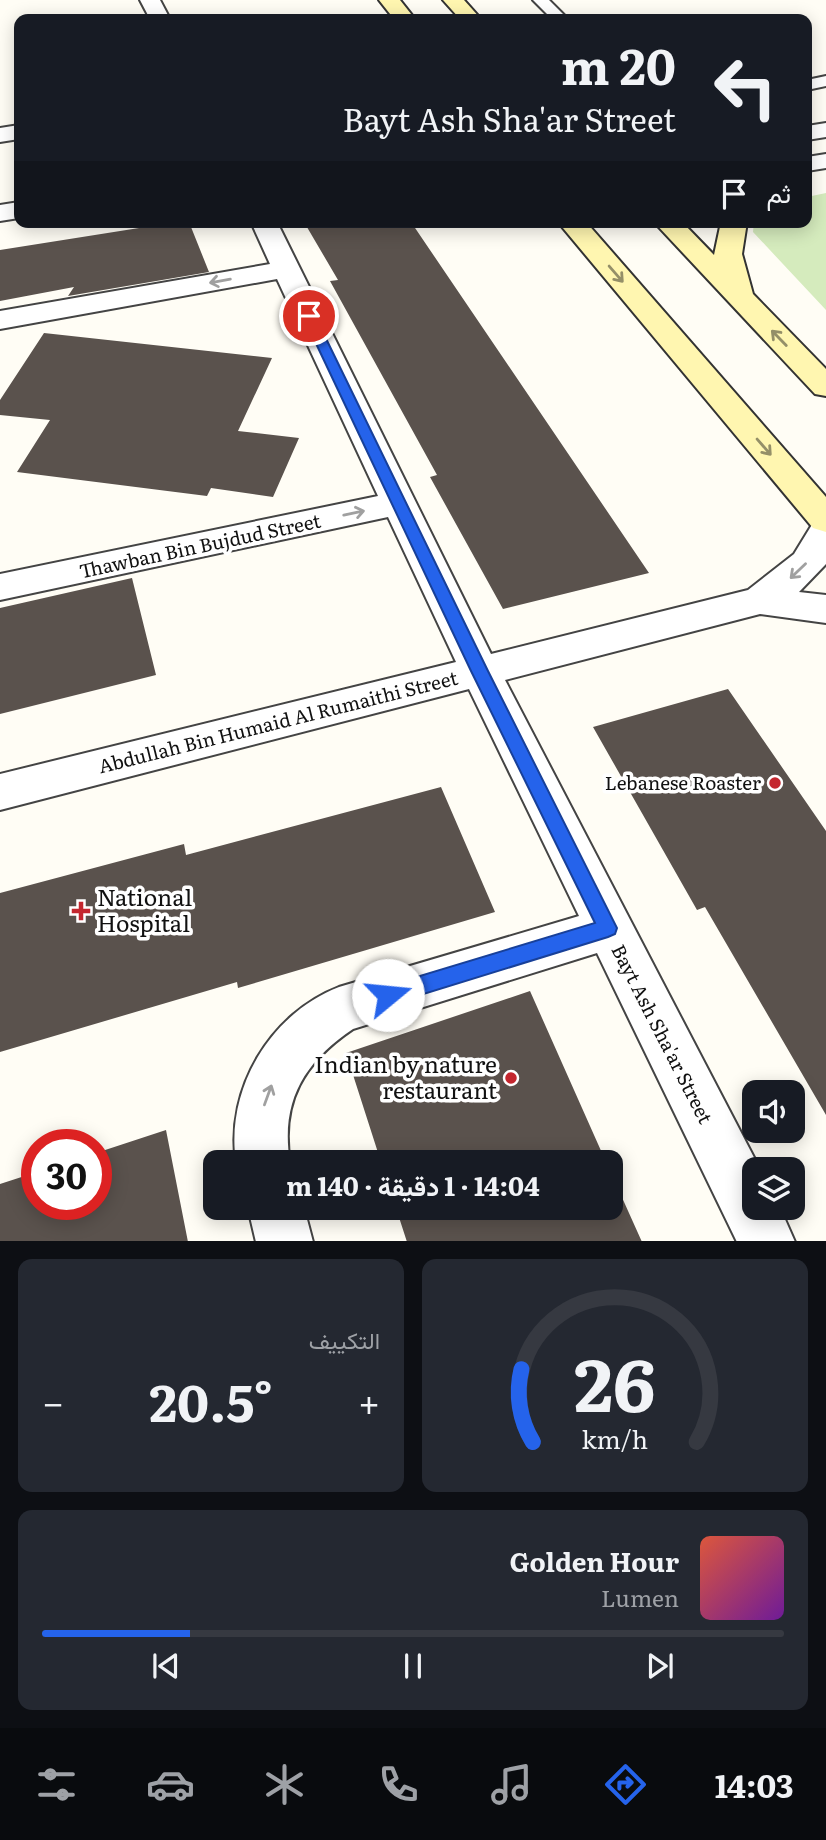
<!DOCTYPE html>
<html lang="ar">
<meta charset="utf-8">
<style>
:root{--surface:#171b24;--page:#242831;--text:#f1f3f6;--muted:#9ea1a6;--line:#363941;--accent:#2563eb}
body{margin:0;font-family:Literata,Vazirmatn,serif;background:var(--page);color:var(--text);direction:rtl;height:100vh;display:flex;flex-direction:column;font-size:26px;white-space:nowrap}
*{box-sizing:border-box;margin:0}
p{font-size:23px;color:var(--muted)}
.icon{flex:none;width:38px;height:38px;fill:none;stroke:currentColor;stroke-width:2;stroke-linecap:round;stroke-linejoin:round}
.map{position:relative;height:1241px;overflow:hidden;direction:ltr}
.side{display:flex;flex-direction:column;gap:18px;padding:18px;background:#0d0f14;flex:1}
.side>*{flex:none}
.banner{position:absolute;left:14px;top:14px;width:798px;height:214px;border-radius:14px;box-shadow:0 4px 18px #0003;direction:rtl;background:#171b24;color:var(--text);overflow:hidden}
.fabs{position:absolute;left:742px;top:1080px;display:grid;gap:14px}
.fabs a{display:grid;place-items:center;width:63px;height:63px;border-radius:14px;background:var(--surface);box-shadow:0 4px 18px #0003;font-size:35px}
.speed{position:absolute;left:21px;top:1129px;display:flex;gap:14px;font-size:35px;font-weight:700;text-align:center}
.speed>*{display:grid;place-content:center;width:91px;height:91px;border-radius:50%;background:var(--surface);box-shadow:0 4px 18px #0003;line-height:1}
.speed .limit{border:10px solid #d22;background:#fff;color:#111}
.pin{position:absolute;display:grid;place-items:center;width:60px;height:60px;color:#fff;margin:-30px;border:4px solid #fff;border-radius:50%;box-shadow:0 2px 7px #0007}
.me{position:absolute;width:77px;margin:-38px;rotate:73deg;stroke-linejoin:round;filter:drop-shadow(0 0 5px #0008)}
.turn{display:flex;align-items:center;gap:24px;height:147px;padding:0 21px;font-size:32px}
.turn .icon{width:91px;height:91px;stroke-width:2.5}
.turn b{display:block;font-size:49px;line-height:60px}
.then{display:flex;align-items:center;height:66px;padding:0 21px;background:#0003;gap:14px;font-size:26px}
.big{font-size:52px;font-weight:700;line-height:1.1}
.side .tile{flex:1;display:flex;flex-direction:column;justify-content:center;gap:10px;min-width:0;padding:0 24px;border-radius:14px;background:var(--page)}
.side .dial{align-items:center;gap:0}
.dial svg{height:182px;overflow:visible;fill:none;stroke:var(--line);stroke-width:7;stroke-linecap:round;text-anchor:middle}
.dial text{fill:var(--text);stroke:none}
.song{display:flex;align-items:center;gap:21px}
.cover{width:84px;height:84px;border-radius:10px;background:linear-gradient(135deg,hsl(10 70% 55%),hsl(280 70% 35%))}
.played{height:7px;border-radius:4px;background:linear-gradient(90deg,var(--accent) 20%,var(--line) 20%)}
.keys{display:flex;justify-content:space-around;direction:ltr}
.heat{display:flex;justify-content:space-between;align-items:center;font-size:38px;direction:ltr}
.side .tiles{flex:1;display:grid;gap:18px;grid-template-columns:1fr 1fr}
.tile:last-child{grid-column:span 2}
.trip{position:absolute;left:203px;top:1150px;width:420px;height:70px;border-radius:14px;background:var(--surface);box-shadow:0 4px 18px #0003;font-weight:700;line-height:70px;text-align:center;direction:rtl}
.menu{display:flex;height:112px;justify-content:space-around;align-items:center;background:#090b0e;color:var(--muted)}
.menu .icon{width:49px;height:49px}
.menu .selected{color:var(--accent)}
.menu b{font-size:32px;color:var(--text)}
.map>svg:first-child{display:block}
</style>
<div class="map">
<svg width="826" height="1242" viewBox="0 0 826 1242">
<rect width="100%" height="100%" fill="#fffdf5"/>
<path fill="#d5ebbd" d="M826,193V310L753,232L754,222H807V197Z"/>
<path fill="#5a524d" d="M177,222H189L209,272L68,296L74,287L0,301V250Z
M304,222H411L649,573L503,609L430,477L437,475L330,281L338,280Z
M44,333L272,358L238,431L299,438L273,497L211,488L207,496L17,472L50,420L0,415V400Z
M132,578L156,675L0,714V608Z
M728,689L826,831V1115L705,907L697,910L593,727Z
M441,787L495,912L238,988L237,982L0,1052V893L184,844L186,855Z
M530,991L606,1162H381L346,1053Z
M166,1130L188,1242H0V1184L37,1172V1204H96V1153Z
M611,1173L642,1242H407L396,1208H611Z"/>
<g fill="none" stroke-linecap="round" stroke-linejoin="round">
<g stroke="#444" stroke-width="4">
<path id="lane" d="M533,0H549L568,19H552Z
M826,76V86L807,90V80Z"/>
</g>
<g stroke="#444" stroke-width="4">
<path id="street" d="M140,0H160L170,19H150Z
M826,123V137L807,140V126Z
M19,125V139L0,142V128Z
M826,154V168L807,171V157Z
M19,202V218L0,221V205Z
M251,222H277L491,654L748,590L794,554L813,523L826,520V564L799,592L826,595V623L760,614L505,680L760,1169H754V1208H780L795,1242H737L597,953L353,1029C304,1062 280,1102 290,1162H236C225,1089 271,1013 339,987L579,916L469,689L0,810V774L456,662L388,517L0,600V574L378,496L277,279L0,329V311L270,264Z
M248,1208H304L313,1242H256Z"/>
</g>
<g stroke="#333" stroke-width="4">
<path id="secondary" d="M379,0H400L415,19H394Z
M443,0H464L481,19H460Z
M558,222H586L826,497V532L813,528Z
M654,222H682L714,255L721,222H747L742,254L753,294L826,369V396L815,394Z"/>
</g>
<use href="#lane" fill="#fff" fill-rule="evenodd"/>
<use href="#street" fill="#fff" fill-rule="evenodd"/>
<use href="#secondary" fill="#fff6b0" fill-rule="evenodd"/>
</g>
<defs><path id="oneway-shaft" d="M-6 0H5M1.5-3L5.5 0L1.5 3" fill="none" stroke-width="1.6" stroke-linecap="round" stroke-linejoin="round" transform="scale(1.75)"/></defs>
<g stroke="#948f68">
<use href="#oneway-shaft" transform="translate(616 274) rotate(49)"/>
<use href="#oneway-shaft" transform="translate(779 338) rotate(-134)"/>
<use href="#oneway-shaft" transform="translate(764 447) rotate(49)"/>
</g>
<g stroke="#a0a0a0">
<use href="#oneway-shaft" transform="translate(220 281) rotate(170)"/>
<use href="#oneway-shaft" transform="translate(354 513) rotate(-12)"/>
<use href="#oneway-shaft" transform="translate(798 571) rotate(136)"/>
<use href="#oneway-shaft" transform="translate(268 1095) rotate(-70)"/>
</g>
<path fill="#2563eb" stroke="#184099" stroke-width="2" d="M309,312L315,316L488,671L617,928L615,934L608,937L388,1005L380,1002L377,995L380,988L595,923L471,671L303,316Z"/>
<g fill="#c4262e" stroke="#fff" stroke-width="2.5">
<circle cx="775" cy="783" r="7"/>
<path d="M77.5 900.5h7v7h7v7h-7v7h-7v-7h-7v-7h7z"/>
<circle cx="511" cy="1078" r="7"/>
</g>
<g text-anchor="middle" stroke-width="7" stroke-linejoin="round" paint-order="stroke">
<g font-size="19" fill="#111" stroke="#fff">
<text transform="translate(200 546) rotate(-12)" y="7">Thawban Bin Bujdud Street</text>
<text transform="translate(278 722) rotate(-14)" y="7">Abdullah Bin Humaid Al Rumaithi Street</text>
<text transform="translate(662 1034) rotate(63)" y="7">Bayt Ash Sha'ar Street</text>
</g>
<g font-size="19" fill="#111" stroke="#fff" text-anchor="end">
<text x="761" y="790">Lebanese Roaster</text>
</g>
<g font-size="23" fill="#111" stroke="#fff" text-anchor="start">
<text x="97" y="906">National<tspan x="97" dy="26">Hospital</tspan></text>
<text x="497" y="1073" text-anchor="end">Indian by nature<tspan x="497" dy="26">restaurant</tspan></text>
</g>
</g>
</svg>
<div class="fabs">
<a><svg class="icon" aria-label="sound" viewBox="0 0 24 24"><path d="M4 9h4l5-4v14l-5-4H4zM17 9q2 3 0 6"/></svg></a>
<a><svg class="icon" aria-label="layers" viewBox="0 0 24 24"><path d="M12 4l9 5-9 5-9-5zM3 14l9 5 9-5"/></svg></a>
</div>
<div class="speed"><div class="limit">30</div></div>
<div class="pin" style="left:309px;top:316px;background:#d93025"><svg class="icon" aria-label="arrive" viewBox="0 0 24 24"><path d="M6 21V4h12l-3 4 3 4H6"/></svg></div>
<svg class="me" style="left:388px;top:995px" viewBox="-20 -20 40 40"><circle r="19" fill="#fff"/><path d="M0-13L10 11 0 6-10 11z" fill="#2563eb"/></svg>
<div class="trip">14:04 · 1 دقيقة · 140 m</div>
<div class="banner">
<div class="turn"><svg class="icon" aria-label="left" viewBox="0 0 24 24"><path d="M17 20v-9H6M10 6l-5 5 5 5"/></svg><div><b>20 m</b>Bayt Ash Sha'ar Street</div></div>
<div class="then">ثم<svg class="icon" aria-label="arrive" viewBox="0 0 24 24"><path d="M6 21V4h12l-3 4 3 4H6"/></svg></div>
</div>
</div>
<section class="side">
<div class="tiles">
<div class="tile dial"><svg viewBox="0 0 100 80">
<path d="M14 69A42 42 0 1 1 86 69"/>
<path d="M14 69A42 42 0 0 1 9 37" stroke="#2563eb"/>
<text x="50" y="56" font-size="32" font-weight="700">26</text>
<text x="50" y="72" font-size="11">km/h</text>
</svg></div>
<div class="tile"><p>التكييف</p>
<div class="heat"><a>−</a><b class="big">20.5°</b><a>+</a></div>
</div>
<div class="tile">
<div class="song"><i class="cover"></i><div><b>Golden Hour</b><p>Lumen</p></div></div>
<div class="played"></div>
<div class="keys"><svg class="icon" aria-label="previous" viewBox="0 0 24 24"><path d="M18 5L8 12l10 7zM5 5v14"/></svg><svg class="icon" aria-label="pause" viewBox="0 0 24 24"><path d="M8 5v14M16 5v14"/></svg><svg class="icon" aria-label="next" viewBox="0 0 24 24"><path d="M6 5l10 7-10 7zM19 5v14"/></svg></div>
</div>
</div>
</section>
<nav class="menu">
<b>14:03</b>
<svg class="icon selected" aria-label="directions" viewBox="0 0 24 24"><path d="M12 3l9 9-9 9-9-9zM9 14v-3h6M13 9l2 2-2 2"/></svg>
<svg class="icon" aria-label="music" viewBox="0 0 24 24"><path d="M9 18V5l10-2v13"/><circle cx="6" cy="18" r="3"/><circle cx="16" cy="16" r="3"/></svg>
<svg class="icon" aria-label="phone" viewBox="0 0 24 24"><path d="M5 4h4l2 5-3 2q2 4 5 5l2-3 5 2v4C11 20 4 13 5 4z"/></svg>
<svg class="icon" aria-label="climate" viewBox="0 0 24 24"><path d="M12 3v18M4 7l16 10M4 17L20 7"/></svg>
<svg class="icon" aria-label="car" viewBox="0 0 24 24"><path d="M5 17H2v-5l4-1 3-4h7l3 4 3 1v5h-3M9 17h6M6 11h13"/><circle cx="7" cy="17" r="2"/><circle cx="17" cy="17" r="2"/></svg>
<svg class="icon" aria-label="filters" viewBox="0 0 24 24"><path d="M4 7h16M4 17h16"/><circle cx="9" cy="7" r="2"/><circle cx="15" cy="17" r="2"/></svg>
</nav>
